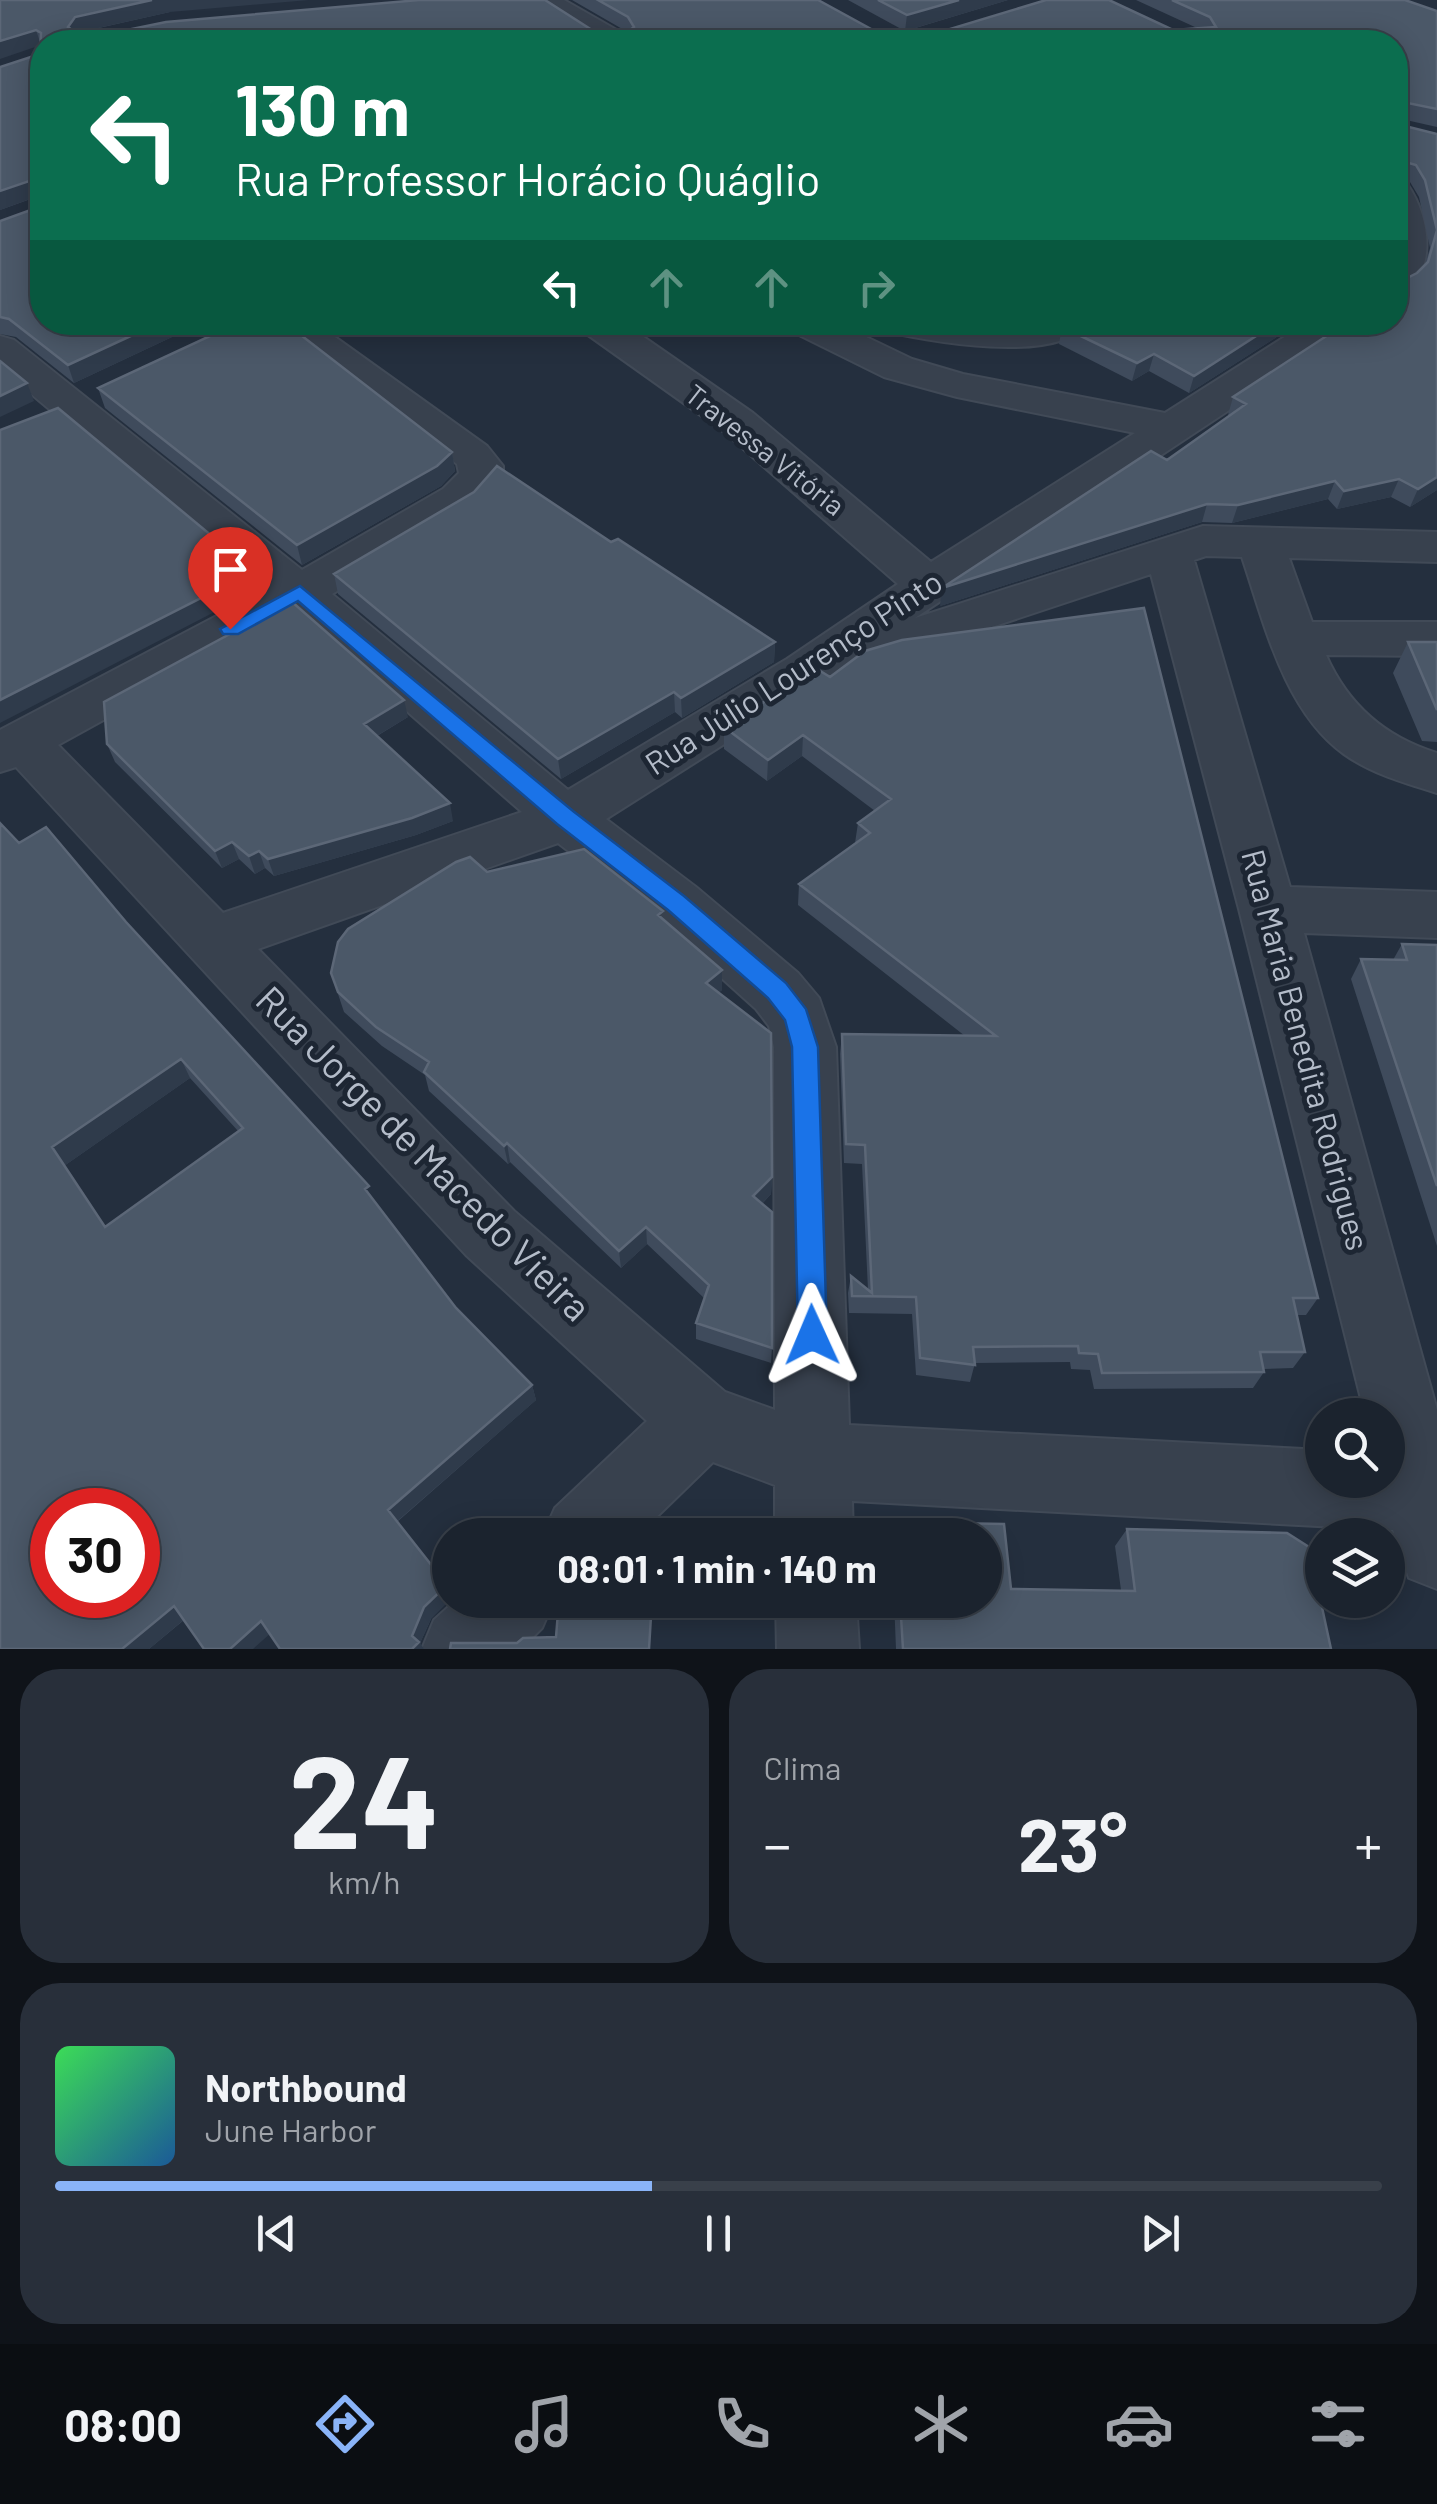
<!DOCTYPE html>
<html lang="pt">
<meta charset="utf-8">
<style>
:root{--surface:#1b232e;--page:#282f3a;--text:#f1f3f6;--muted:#a0a4aa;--line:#39404a;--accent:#8ab4f8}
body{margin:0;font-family:Barlow,sans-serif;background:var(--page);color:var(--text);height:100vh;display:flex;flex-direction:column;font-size:38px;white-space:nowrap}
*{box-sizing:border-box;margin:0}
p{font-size:32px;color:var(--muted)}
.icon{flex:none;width:55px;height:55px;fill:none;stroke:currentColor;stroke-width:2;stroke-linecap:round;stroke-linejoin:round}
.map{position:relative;height:1649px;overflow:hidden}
.drawer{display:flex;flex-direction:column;gap:20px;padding:20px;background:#0f1319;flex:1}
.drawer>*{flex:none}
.guide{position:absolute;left:30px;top:30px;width:1378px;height:305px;border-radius:40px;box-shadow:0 5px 25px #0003,0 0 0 2px var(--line);background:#0b6e4f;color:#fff;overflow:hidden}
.buttons{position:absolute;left:1305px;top:1398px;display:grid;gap:20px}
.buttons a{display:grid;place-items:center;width:100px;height:100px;border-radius:50%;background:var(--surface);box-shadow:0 5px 25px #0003,0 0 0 2px var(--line);font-size:50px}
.speed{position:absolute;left:30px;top:1488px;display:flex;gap:20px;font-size:50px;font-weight:700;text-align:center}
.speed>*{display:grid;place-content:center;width:130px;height:130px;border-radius:50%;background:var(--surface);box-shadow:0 5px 25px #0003,0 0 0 2px var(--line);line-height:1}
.speed .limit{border:15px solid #d22;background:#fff;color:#111}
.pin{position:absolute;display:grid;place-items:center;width:85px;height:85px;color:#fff;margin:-102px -42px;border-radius:50% 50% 50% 0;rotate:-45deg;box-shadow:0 0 10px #0007}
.pin .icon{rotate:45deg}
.me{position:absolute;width:110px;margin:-55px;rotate:359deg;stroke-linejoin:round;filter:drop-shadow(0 0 8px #0008)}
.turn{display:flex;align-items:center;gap:35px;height:210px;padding:0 40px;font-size:45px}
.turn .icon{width:130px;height:130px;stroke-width:2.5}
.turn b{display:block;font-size:70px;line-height:85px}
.lanes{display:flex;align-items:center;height:95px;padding:0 40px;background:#0003;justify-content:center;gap:50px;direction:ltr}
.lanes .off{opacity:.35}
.big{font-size:75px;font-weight:700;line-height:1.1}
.drawer .tile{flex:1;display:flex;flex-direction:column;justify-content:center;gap:15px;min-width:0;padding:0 35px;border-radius:40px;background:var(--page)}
.drawer .dial{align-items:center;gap:0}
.dial b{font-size:130px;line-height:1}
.song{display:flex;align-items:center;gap:30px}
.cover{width:120px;height:120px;border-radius:15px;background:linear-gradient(135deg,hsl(130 70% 55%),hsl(210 70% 35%))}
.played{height:10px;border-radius:5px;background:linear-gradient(90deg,var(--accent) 45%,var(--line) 45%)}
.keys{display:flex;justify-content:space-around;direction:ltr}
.heat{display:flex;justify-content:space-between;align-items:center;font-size:55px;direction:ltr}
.drawer .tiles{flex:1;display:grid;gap:20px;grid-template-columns:1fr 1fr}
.tile:last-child{grid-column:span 2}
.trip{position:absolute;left:432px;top:1518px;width:570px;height:100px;border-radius:50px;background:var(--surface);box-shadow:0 5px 25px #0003,0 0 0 2px var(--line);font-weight:700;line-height:100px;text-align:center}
.menu{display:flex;height:160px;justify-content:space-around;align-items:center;background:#0b0e12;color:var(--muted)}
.menu .icon{width:70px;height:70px}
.menu .current{color:var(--accent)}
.menu b{font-size:45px;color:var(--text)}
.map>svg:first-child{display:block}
</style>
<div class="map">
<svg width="1437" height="1649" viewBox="0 0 1437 1649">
<rect width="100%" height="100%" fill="#242f3e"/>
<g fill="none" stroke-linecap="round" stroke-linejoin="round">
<g stroke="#414a57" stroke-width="4">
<path id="minor" d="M529,0H564L627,36L631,42H595Z
M1395,181L1407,184C1433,221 1437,280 1395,295C1395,278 1400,262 1400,246C1399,225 1395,203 1395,181Z
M269,322H314L487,446L503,466V476L475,509L332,594L568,790L787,659L898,584L723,431L581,330L576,322H622L753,413L931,562L1135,433L957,397L884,377L789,330L784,322H835L912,359L963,374L1165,413L1308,322H1355L1350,330L915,618L1203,526L1437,532V562L1289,558L1312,622H1437V656L1326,655C1348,705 1385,737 1437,753V793C1405,783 1372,774 1344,754C1284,711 1264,622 1242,557L1206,556L1194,560L1290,887L1437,892V938L1304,933L1437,1410V1589L1409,1578L1393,1530L852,1501L853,1535H775V1485L713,1462L638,1535H543L555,1508L647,1421L466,1255L16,767L0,772V730L266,590L0,368V336L14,340L302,570L443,489L459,473L457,464ZM1151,574L1239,909L1365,1415H1388V1480H1322V1450L849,1425L836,1047L819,998L798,973L696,887L606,819L849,665L863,669L881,664ZM296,614L522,812L223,913L58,745ZM558,843L656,919L756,1009L769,1026L774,1047L775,1410L725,1392L514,1211L258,949Z
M876,322H1089C1059,366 925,341 881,330Z
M456,1600H554L542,1628L521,1649H422L434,1620Z
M776,1600H856L859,1649H777Z"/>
</g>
<use href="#minor" fill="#38414e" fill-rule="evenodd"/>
</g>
<path fill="#3f4b5c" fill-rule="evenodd" d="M0,0L170,12L90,30H624L572,0H818L873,30H903L848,0H1008L909,30H1173L1197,28L1136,0H1405L1437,11V127L1397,118V124L1437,134V490L1410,507L1391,497L1337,509L1328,499L1232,523L1202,522L940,606L1167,460L1229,416L1228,415L1233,397L1395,322V42H42V322H204L74,383L16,337L0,334V221L39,207V196L0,210L40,54V46ZM1398,178L1410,182L1419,197L1430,248L1425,264L1417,273L1401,281L1398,278Z
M1300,322L1189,393L1149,371L1132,381L1059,344L1062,327Z
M98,388L452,452L455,471L441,486L302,565L105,408Z
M611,542L775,642L774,662L682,718L675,712L561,779L338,594L334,574Z
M1408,642H1437V742L1422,741L1393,673Z
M817,669L1318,1298L1306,1315H1297L1305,1352L1293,1368L1264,1369V1372L1253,1388L1094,1389L1090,1370L1071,1369L1070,1362L975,1363L970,1382L916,1375L912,1314L849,1313L848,1293L851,1276L868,1290L862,1164L844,1163L840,1054L842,1034L965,1036L798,905L799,884L855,843L858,823L875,811L802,756L767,781L724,749V727Z
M408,717L377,736L453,821L416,835L274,876L265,868L255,874L239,859L222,868L115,762L107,744Z
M19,843L126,922L374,1201L456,1308L532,1385L536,1400L397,1522L431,1619L420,1643L424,1649H280L270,1634L184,1620L149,1649H0ZM190,1078L238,1131L105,1227L64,1166Z
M487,872L664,920L722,970V990L718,993L772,1177L771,1194L762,1204L772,1348L771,1363L696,1339V1323L704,1298L647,1244L621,1268L510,1162L508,1164L429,1091L425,1075L382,1046L344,1012L331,973Z
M1402,944L1437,945V1246L1351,979L1361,959L1393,960Z
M948,1523L1004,1524L1011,1589L1121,1590L1115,1546L1127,1529L1287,1533L1309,1547L1331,1649H896L894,1600H985V1535H943Z"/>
<path fill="#2f3b4b" d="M152,0H309L170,12L80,32L73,42L68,27L75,17Z
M959,0H1008L905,31L907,15Z
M36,30L41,45L0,59V41Z
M35,179L41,195L0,210V191Z
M161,322H204L74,383L68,365Z
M1278,322H1300L1189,393L1194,376Z
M1154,354L1149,371L1132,381L1137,363Z
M27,383L34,401L0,417V396Z
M452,452L455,471L441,486L302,565L297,545Z
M1437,477V490L1410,507L1418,489Z
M1399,479L1391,497L1337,509L1344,491Z
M1335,481L1328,499L1232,523L1238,505Z
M1207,504L1202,522L940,606L942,588Z
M254,571L259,589L0,723V700Z
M775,642L774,662L682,718L681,698Z
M674,692L675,712L561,779L558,759Z
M404,700L408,717L368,741L364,724Z
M803,735L802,756L767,781L768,760Z
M450,803L453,821L416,835L274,876L268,859Z
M232,842L239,859L222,868L215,851Z
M259,851L265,868L255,874L249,856Z
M722,970V990L706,1003V983Z
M181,1059L190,1078L64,1166L52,1147Z
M507,1143L510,1162L508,1164L504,1146Z
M772,1177L771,1194L752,1214L753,1196Z
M646,1227L647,1244L621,1268L619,1251Z
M532,1385L536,1400L395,1523L388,1510Z
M447,1585L450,1592V1600L431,1619L420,1643L424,1649H412V1636L424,1607Z
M174,1606L187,1617L149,1649H122Z
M261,1621L272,1632L253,1649H230Z"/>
<path fill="#4b5868" stroke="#5c6777" stroke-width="2.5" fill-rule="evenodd" d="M0,0H152L75,17L68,27L72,30H127L166,22L419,0H545L592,30H630L634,27L628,17L598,0H818L873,30H947L1046,0H1109L1173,30L1216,27L1210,17L1172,0H1405L1437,11V109L1398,101L1397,124L1437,134V477L1418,489L1399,479L1344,491L1335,481L1238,505L1207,504L942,588L1151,451L1167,460L1246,404L1233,397L1348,322H1395V42H42V322H161L68,365L9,319L0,317V221L39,207L40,182L35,179L0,191V67L40,54L41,33L36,30L0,41ZM1402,161L1416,165L1425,180L1437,230L1428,262L1417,273L1401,281L1398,278L1401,213L1397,164Z
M878,0H959L907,15Z
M240,322H284L452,452L437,466L297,545L98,388Z
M1074,322H1278L1194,376L1154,354L1137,363L1062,327Z
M0,361L27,383L0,396Z
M58,408L254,571L0,700V430Z
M497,466L611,542L618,539L775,642L681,698L674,692L558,759L334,574L474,492Z
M291,601L404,700L364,724L450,803L412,818L268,859L259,851L249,856L232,842L215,851L107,744L104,702Z
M1144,608L1318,1298H1293L1305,1352H1260L1264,1372L1102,1373L1098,1354L1079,1353L1078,1346L973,1347L975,1365L920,1358L916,1297L852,1296L851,1276L872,1293L865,1145L846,1144L842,1034L996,1036L799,884L870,833L858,823L891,799L803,735L768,760L724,727L817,669L830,677L865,651L902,640Z
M1408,642H1437V710Z
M0,823L19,843L46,827L126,922L369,1186L365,1189L456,1308L532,1385L388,1510L447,1585L424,1607L412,1636L419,1642L412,1649H280L261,1621L230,1649H204L174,1606L122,1649H0ZM181,1059L243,1128L105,1227L52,1147ZM52,1510H138V1595H52Z
M584,849L663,911L658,915L722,970L706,983L771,1033L772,1177L753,1196L772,1212V1348L696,1323L709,1285L646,1227L619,1251L507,1143L504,1146L424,1072L429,1062L376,1027L338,992L331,973L338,942L348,929L456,862L470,857L487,872Z
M1402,944L1437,945V1186L1361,959L1407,960Z
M948,1523L1004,1524L1011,1589L1135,1591L1127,1529L1287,1533L1309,1547L1331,1649H903L900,1600H985V1535H949Z
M559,1600H609L608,1614L651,1616L649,1649H450L451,1643H517L523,1638L556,1637Z"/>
<path fill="#1a73e8" stroke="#114b97" stroke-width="2.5" d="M300,586L573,811L684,896L786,983L806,1009L818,1047L827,1335L823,1345L812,1350L802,1345L798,1335L792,1047L785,1020L768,998L668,910L557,824L298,601L238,634H223L220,629Z"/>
<g text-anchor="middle" stroke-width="10" stroke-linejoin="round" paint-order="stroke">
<g font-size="28" fill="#b4bcc9" stroke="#1d2633">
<text transform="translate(765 450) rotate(38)" y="10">Travessa Vitória</text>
</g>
<g font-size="32" fill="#b4bcc9" stroke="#1d2633">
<text transform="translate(794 673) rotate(-33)" y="11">Rua Júlio Lourenço Pinto</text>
<text transform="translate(1305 1050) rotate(75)" y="11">Rua Maria Benedita Rodrigues</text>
</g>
<g font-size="38" fill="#b4bcc9" stroke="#1d2633">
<text transform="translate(423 1154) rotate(45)" y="13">Rua Jorge de Macedo Vieira</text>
</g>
</g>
</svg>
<div class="buttons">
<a><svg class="icon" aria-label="search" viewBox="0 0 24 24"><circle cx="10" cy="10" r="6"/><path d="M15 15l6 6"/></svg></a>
<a><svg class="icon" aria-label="layers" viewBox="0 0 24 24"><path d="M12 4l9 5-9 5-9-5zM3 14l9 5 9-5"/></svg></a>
</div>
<div class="speed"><div class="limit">30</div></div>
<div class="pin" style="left:230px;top:629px;background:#d93025"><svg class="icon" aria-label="arrive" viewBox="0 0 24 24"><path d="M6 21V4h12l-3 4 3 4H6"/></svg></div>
<svg class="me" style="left:812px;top:1335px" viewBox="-20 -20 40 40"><path d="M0-17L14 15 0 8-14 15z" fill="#1a73e8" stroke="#fff" stroke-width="4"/></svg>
<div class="trip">08:01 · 1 min · 140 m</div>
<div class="guide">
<div class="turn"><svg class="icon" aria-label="left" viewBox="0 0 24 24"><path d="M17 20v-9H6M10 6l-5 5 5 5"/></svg><div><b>130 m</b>Rua Professor Horácio Quáglio</div></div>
<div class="lanes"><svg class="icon" aria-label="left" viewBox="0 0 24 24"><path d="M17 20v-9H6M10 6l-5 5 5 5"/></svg><svg class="icon off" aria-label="ahead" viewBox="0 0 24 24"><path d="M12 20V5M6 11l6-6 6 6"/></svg><svg class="icon off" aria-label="ahead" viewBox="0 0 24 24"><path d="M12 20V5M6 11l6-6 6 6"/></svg><svg class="icon off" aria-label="right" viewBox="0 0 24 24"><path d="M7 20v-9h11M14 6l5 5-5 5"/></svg></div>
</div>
</div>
<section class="drawer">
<div class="tiles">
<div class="tile dial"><b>24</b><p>km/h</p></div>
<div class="tile"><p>Clima</p>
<div class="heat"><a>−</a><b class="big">23°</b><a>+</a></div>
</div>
<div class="tile">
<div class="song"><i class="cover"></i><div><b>Northbound</b><p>June Harbor</p></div></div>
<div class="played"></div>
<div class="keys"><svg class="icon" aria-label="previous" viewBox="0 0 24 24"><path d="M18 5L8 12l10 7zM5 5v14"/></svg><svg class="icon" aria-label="pause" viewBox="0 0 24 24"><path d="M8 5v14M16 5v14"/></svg><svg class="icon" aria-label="next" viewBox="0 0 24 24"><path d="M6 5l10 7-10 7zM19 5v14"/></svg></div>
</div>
</div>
</section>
<nav class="menu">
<b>08:00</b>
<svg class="icon current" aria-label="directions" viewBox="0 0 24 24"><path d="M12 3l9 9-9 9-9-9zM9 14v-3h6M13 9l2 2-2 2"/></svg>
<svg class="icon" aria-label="music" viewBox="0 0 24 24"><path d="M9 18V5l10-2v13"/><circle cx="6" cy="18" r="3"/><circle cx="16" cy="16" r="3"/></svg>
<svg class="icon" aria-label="phone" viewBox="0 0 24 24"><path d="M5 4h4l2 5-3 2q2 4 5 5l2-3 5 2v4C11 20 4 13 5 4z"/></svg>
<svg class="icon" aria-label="climate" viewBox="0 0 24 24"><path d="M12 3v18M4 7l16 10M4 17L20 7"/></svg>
<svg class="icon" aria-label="car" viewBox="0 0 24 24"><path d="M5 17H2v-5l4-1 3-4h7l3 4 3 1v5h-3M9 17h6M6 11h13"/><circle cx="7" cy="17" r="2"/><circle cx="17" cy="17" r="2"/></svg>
<svg class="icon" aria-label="filters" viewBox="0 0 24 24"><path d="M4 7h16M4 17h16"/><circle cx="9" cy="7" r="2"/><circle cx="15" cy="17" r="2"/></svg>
</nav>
